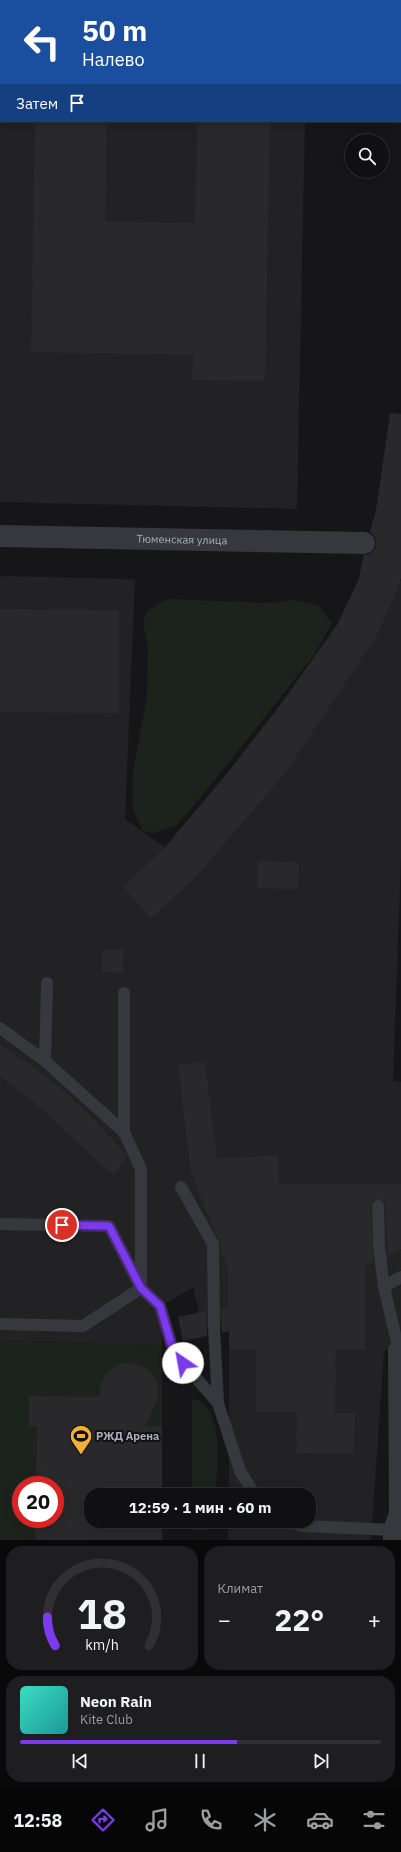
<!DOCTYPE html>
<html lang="ru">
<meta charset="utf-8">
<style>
:root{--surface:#101012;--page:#1e1e20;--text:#f1f3f6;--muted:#9c9d9f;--line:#303032;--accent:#7c3aed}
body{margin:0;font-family:"IBM Plex Sans",sans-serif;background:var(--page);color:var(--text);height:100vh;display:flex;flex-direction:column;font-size:15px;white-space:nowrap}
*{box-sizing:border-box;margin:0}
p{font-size:13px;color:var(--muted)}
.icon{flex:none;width:22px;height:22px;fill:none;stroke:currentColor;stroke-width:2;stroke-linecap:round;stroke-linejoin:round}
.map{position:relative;height:1540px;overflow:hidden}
.side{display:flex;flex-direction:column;gap:6px;padding:6px;background:#09090a;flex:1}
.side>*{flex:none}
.hud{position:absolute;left:0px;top:0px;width:401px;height:122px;box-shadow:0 2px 10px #0003,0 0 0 1px var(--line);background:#1a4fa0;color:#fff;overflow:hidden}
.buttons{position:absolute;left:345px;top:134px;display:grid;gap:8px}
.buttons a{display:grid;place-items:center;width:44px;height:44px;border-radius:50%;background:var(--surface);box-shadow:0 2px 10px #0003,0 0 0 1px var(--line);font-size:20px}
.speed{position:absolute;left:12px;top:1476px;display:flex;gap:8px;font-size:20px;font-weight:700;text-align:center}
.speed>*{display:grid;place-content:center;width:52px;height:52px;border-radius:50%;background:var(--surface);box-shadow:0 2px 10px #0003,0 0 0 1px var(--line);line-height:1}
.speed .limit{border:6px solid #d22;background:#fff;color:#111}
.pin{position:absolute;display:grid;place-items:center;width:34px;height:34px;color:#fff;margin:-17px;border:2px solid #fff;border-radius:50%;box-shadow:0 1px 4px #0007}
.me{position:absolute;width:44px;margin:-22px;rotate:327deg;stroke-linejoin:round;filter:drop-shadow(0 0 3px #0008)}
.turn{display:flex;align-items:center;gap:14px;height:84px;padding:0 16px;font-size:18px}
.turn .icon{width:52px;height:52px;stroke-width:2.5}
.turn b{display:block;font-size:28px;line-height:34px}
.then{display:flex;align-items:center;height:38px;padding:0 16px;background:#0003;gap:8px;font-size:15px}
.big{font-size:30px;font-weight:800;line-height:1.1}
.side .widget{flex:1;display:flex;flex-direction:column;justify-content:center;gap:6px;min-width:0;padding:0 14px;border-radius:16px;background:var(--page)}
.side .dial{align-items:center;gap:0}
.dial svg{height:104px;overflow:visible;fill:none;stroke:var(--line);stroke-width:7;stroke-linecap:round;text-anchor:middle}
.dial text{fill:var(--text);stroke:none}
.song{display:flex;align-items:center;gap:12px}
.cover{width:48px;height:48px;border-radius:6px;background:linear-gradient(135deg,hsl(170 70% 55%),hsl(180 70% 35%))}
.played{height:4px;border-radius:2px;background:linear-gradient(90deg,var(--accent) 60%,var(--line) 60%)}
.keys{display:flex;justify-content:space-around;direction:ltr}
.heat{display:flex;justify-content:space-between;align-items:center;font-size:22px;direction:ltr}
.side .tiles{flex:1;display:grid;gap:6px;grid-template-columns:1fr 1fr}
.widget:last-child{grid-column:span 2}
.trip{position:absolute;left:84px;top:1488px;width:232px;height:40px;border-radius:16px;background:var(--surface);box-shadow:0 2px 10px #0003,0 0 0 1px var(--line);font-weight:800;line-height:40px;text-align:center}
.tabs{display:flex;height:64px;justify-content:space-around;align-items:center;background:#060607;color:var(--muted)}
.tabs .icon{width:28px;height:28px}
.tabs .on{color:var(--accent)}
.tabs b{font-size:18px;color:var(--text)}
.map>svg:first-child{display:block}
</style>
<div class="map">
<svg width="401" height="1540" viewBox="0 0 401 1540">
<rect width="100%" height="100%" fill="#161618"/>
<path fill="#222225" d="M0,38L1,121H305L297,509L0,502Z
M0,576L135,579L125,819L165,847L123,887L151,919L196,877L284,775L376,637L395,596L401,578V859L393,1081L401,1082V1351H384L371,1540H228V1521H309V1495H229V1325L203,1328L193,1288L160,1306L162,1345L0,1340Z"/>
<path fill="#1c231d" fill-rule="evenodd" d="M166,599L269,603L295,600L318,605L332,623L314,655L222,771L177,825L153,833L142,830L133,808V771L147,697L148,647L143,623L147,611Z
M0,1340L162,1345V1495H91V1521L162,1540H0ZM21,1485H55V1519H21Z
M192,1399L199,1400C203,1404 209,1409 211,1414C221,1435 218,1473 214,1495H192Z
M192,1521H209L208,1530H192Z"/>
<path fill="#29292c" d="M35,121H107L105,222L195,223L197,121H270L265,381L192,380L193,355L31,352Z
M390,413L401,414V578L395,596L376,637L284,775L196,877L151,919L123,887L165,847L229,771L280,705L337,625L358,581L364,555L370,554L375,549L376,544L375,537L370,532L376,510Z
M0,609L119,610V713L0,712Z
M258,861L299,862L298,889L257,888Z
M102,950H124L123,973L102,972Z
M0,1045L39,1071L81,1106L126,1154L127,1156L113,1175L26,1095L0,1077Z
M205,1062L217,1159L278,1155L279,1184H401V1249L388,1255L385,1202L377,1199L374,1200L371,1206L373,1262L365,1266V1350H336L335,1413H355L354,1454L296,1453L297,1412H256V1350H229V1331L222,1333L221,1308L228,1306V1270L221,1250L220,1241L212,1226L191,1172L178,1065Z
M206,1311L207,1336L183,1341L178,1317Z
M132,1363L144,1367L154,1376L158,1386V1398L145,1427L162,1426V1495H91V1521H162V1540H35L36,1519H55V1485H36L37,1426H29V1396L99,1397L101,1384L105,1375L120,1364Z"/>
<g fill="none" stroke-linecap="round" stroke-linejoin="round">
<path stroke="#37383d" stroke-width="12" d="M27,1L54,0
M0,2H1
M124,993V1132L141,1169V1288L160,1306L174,1353L218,1403L240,1471L255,1495
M0,1028L45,1061L124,1132
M45,1061L47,983
M181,1187L213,1244L214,1327L218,1403
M378,1206L379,1247L384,1287L399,1351
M0,1224L109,1226L141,1288L83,1326L0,1324
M384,1287L401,1277
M287,1521L303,1526L394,1530"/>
<g stroke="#37383d" stroke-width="22">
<path id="s1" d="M0,536L364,543"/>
<path d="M394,1540V1530L400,1514L399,1351"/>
</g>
</g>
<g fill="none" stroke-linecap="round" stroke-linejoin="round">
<g stroke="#51269a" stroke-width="10">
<path id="route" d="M62,1225L109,1226L141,1288L160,1306L174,1353L183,1363"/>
</g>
<use href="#route" stroke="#7c3aed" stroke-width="7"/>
</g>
<defs>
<g id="stadium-pin" transform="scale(1.15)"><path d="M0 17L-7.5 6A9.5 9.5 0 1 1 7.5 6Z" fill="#f2b134" stroke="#111113"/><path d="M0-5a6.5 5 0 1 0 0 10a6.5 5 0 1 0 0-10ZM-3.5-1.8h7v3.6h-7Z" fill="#111"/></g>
</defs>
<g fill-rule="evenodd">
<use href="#stadium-pin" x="81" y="1436"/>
</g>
<g text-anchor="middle" stroke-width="4" stroke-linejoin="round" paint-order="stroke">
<g font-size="11" fill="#a8adb8" stroke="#111113">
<text dy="4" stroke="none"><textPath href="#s1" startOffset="182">Тюменская улица</textPath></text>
</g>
<g font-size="11" font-weight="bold" fill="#a8adb8" stroke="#111113" text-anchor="start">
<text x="96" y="1440">РЖД Арена</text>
</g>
</g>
</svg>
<div class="buttons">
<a><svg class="icon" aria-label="search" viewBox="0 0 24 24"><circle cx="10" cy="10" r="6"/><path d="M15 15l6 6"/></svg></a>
</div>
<div class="speed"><div class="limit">20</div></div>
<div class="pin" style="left:62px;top:1225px;background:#d93025"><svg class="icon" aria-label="arrive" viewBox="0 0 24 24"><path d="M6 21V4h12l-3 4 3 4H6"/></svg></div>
<svg class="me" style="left:183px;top:1363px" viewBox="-20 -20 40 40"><circle r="19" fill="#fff"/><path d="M0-13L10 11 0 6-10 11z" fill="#7c3aed"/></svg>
<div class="trip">12:59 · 1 мин · 60 m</div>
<div class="hud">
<div class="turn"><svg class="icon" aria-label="left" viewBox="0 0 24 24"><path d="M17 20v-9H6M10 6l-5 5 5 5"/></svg><div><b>50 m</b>Налево</div></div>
<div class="then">Затем<svg class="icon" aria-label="arrive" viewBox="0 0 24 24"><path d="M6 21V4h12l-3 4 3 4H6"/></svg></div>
</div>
</div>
<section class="side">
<div class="tiles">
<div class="widget dial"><svg viewBox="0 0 100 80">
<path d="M14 69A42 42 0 1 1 86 69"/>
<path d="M14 69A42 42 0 0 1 8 47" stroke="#7c3aed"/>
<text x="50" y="56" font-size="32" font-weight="700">18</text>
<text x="50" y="72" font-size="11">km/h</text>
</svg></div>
<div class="widget"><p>Климат</p>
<div class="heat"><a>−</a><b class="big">22°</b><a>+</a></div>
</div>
<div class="widget">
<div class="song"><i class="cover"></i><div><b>Neon Rain</b><p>Kite Club</p></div></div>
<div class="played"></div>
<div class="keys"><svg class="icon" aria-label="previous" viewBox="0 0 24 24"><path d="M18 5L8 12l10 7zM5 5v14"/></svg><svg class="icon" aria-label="pause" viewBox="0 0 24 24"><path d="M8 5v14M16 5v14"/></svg><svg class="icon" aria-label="next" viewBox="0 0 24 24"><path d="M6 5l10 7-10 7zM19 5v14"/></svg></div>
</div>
</div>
</section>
<nav class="tabs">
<b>12:58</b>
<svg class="icon on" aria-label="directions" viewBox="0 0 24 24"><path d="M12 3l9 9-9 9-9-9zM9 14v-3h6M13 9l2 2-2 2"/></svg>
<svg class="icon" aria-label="music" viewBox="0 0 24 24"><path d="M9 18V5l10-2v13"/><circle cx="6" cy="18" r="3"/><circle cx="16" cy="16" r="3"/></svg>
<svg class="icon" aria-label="phone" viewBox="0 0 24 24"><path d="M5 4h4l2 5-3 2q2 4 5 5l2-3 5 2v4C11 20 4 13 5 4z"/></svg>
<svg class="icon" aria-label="climate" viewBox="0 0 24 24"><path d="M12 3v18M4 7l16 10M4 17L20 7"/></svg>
<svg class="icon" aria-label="car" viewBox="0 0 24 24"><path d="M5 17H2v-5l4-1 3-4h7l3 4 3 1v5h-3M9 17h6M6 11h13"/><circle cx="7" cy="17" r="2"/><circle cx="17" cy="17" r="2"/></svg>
<svg class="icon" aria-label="filters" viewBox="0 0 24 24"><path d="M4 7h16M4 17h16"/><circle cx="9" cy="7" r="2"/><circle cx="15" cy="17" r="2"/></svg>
</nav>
